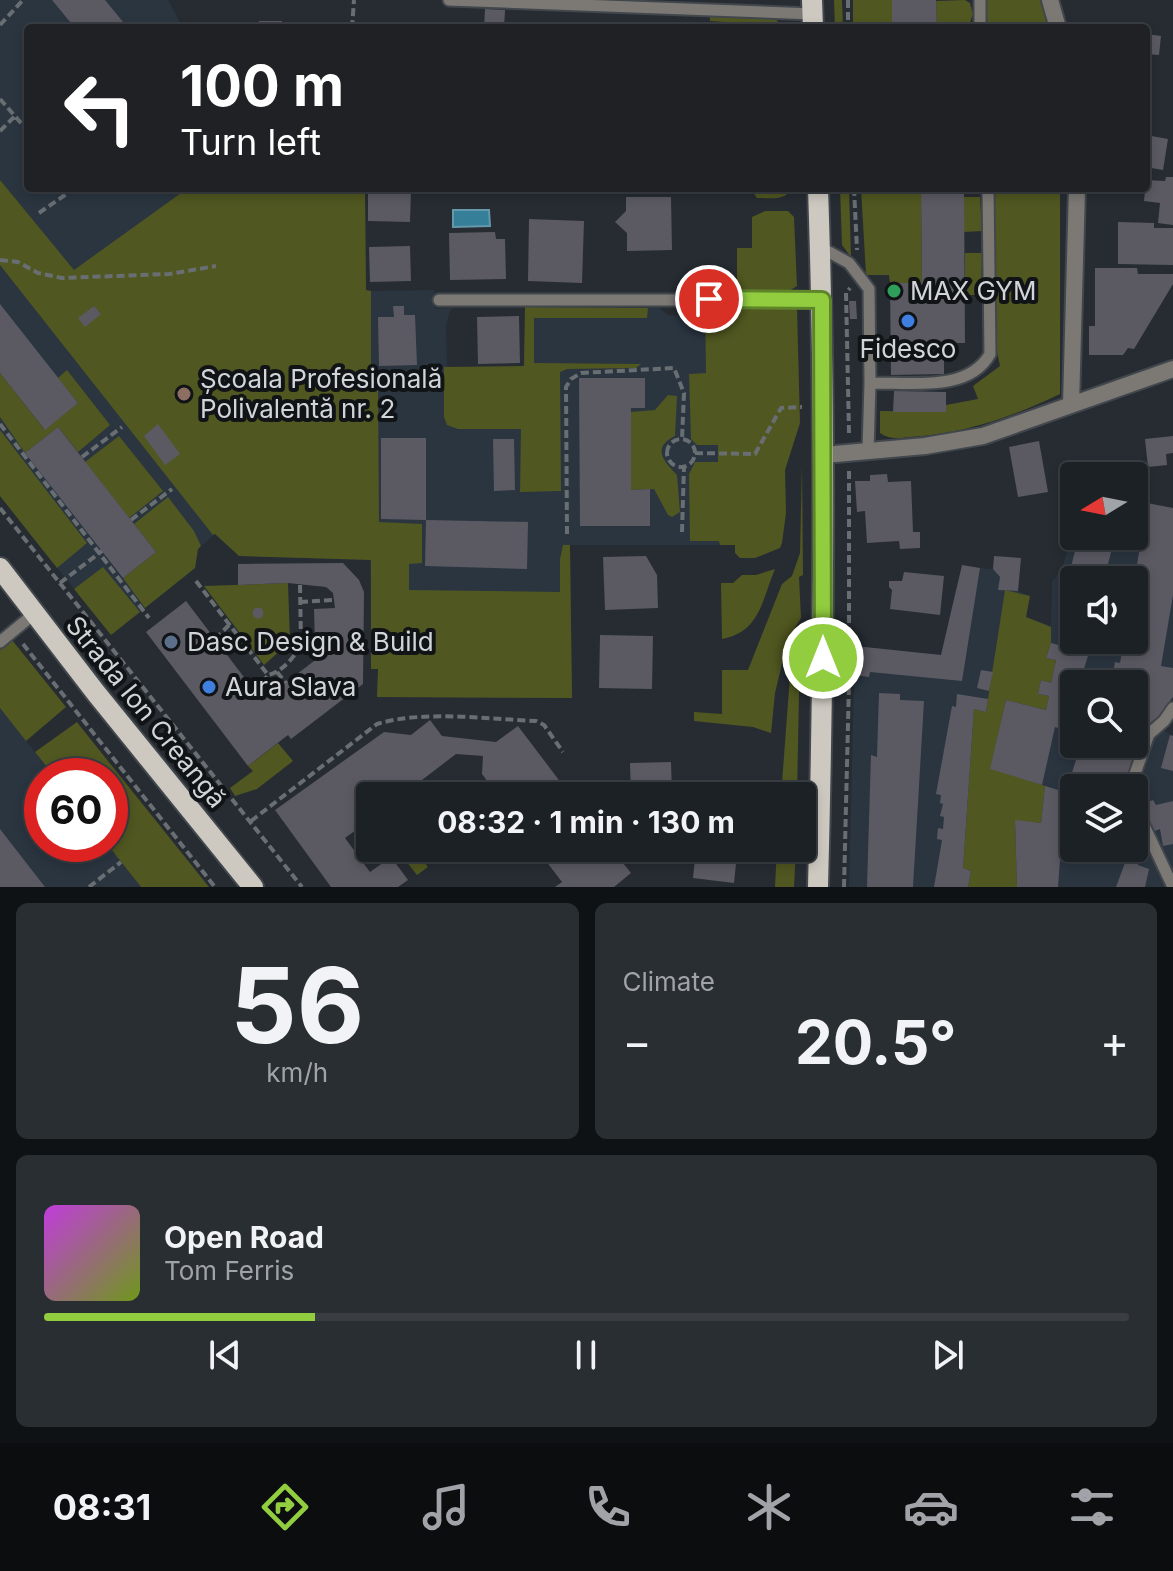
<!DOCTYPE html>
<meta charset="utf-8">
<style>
:root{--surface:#1c2126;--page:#292e32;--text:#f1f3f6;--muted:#a0a3a7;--line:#3a3e43;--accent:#91cd3f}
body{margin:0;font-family:Inter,sans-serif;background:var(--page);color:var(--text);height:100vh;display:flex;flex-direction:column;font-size:30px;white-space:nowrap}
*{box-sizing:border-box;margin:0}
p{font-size:26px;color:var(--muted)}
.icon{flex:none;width:44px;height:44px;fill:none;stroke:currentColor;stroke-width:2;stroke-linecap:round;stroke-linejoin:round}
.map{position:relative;height:887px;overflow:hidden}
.panel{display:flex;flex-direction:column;gap:16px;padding:16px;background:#0f1215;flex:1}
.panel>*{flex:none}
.top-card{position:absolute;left:24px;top:24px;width:1126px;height:168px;border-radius:8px;box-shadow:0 4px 12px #0003,0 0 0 2px var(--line);background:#202124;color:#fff;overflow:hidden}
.needle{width:52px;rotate:260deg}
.fabs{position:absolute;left:1060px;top:462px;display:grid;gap:16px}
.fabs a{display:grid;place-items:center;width:88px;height:88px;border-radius:8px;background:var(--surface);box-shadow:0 4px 12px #0003,0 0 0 2px var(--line);font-size:40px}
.speed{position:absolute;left:24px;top:758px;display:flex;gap:16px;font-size:40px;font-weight:700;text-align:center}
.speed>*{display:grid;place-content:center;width:104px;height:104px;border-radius:50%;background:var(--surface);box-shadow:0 4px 12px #0003,0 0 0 2px var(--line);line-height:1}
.speed .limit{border:12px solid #d22;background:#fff;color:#111}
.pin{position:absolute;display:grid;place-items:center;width:68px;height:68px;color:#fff;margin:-34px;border:4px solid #fff;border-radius:50%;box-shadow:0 2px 8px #0007}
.me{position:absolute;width:88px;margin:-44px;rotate:0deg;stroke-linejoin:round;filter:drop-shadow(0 0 6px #0008)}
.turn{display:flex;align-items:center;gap:28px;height:168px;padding:0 24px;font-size:36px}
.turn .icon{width:104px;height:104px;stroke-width:2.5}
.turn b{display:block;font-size:56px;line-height:68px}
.big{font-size:60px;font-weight:700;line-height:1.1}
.panel .card{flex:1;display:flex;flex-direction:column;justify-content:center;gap:12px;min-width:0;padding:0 28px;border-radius:12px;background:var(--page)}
.panel .dial{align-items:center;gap:0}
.dial b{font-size:104px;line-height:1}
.song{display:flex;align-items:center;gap:24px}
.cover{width:96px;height:96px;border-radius:12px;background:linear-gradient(135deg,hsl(290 70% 55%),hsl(80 70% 35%))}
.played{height:8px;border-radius:4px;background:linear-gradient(90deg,var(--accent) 25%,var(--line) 25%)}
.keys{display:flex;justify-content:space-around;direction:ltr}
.heat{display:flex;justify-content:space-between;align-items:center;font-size:44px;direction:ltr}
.panel .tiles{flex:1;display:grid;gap:16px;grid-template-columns:1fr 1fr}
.card:last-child{grid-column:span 2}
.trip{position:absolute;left:356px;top:782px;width:460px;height:80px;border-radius:8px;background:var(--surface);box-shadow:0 4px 12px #0003,0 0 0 2px var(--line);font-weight:700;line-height:80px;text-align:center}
.tab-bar{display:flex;height:128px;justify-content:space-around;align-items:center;background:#0b0d0f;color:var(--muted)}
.tab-bar .icon{width:56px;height:56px}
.tab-bar .current{color:var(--accent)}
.tab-bar b{font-size:36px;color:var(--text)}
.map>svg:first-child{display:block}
</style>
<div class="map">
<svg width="1173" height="887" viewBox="0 0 1173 887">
<rect width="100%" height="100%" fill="#262c32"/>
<path fill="#2a3540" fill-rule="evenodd" d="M0,0H168L183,28H28V188H365L366,291L434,290L435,309L454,308L450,311L446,325L447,367L524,366L525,307L659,308L668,315L681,316L688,308L716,306L720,545H570L572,698L377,697L378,669H371V652H373L374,647L371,646L370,560L239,556L215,534L198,549L195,568L111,635L0,496Z
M1134,503L1173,508V697L1158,717L1151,723L1173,736V887H849L855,646L941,655L956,589L976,592L980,568L993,569L1000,577L999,590L1018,591L1030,596L1026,617L1051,626L1052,582L1061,571L1074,531V536H1134ZM1074,580H1134V640H1074ZM1074,684H1134V744H1074ZM1074,788H1134V848H1074Z
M0,708L54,776H42V844H107L141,887H0Z"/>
<path fill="#505720" d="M834,0H842L843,28H835Z
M853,0H892V28H853Z
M965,0L970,3L973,14L968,28H937L936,1Z
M986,0H1048L1054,28H986Z
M710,12L774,18L785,28H775L774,25L710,21Z
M0,180L74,270L188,188H365L366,290L371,291V379L378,380L379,522L422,524V563L409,564V590L560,592V559L563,545H570L572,698L377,697L378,669H371V652H373L374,647L371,646V560L239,556L215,534L213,535L0,265Z
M750,188H792C786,201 770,198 757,198Z
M840,188H849L851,257L842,245Z
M861,188H921L922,283H890L889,275H866Z
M994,188H1060V394C1012,417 964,434 910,437C899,438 890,440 880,433V411L945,412L946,405L978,399L973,386L1000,366L997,352Z
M964,197H980L982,231L964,232Z
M765,211H788L794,217L797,286L789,291L737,293V248H752V217Z
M965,253H982L981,295H965Z
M790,306L797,308L800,423L785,470L786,513L782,543L780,548L755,558H740L735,553V545H720L719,541H690L689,474L695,462H718V445H697L691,439L689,374L706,373L705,307Z
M525,307L648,308L647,318H534V363L641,364L636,368L567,369L560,372L561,491L520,492L521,429H458L447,425L444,417V367L524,366Z
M67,370L110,425L78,452L58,427L25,453L0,417V373L44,429L78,403L58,378Z
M668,395L677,396L675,436C651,448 664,461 677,475L680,512L672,517L668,515L654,489L631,490V412L655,410Z
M0,430L87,543L57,568L0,496Z
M119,436L163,491L129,518L85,462Z
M802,463L803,575L799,577L801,618L788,639L775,693L771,733L753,727L694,721V712L722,714V670H748L782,584L792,576L800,553Z
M168,497L194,531L201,546L198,549L195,568L145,608L123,578L156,552L134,524Z
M103,567L140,612L111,635L74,589Z
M775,569C762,600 760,632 722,639L721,583H733L742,575H756Z
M288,583L290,642L264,665L204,586Z
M1005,590L1030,596L1026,617L1051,627V643L1046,658L1056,660L1051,683L1041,680L1038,694L1049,696L1046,710L1006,700L991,768L1045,786L1041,823L1015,821L1017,887H968L971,871L963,868L974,709L986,712Z
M12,640L66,707L26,741L0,708V650Z
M800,643L797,796H781L790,676Z
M77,722L80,726L209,887H141L107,844H110V776H54L35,752Z
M278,743L293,761L257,789L235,796L230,788L253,771L248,766Z
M402,848H413L428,867L417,875L398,851Z
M777,848H796L794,887H775Z"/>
<path fill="#367f99" stroke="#6499ac" stroke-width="2" d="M453,210H489L490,226L453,227Z"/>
<path fill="#5b5a63" d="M52,0H105L128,28H75Z
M892,0H936L937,28H892Z
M485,9L505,10L504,28H484Z
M259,21H282V28H259Z
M1146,34L1161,36L1159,55L1146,54Z
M1146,135L1168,139L1163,170L1146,167Z
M1166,177H1173V225L1158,223L1160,203L1144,201L1146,180L1165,181Z
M921,188H964L965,343H944V374L891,375L890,283H922Z
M368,190H411L410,222L368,221Z
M626,197H671L672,250L627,251V233L615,222L626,211Z
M529,219L584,221L582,283L528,281Z
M1118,222L1154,223V228H1173V265L1118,264Z
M495,232L496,239H505L506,279L450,280L449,233Z
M410,246L411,281L370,282L369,247Z
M1095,268H1137L1138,274H1173V284L1134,349L1128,348L1123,355H1089V326H1095Z
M849,301H856L857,319H850Z
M0,304L78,403L45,430L0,373Z
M94,306L101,314L85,327L78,318Z
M393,306H404V315H415L417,365L379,366L378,317H394Z
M519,316L520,363L478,364L477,317Z
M579,378H645V408H631V490L650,489V526H580Z
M894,391L946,392V412H893Z
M158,424L180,454L165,465L144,436Z
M58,427L156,552L123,578L25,453Z
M1173,436V453L1166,454L1167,465L1148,467L1145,439Z
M381,438H426V520L381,519Z
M493,439H514L515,490L494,491Z
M1039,441L1048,492L1018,497L1009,447Z
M887,474L888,482L911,481L913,532H920V548L900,549L899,541L867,543L865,511L857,512L855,481H870V475Z
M1147,503L1173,508V595L1161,666L1173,668V697L1158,717L1150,723L1134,720V684H1117L1119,674H1113L1115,662L1120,663L1124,640H1134V583Z
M426,520L528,522L527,569L425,566Z
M1073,536H1115L1104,580H1074V634L1065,631L1067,620L1058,618L1075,551L1068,550Z
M646,556L657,575L658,608L605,610L603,557Z
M994,556L1021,558L1018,591L998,590L1000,577L993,569Z
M343,563L359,580L364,592L363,684L291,739L288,735L248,766L146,632L186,601L262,701L327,651V645H315L314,609L335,608L333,593L326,587L288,583L238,585V564Z
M962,565L980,568L962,681L870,672L869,677L854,675L855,646L941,655Z
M904,572L944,576L940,615L890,609L892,590L889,587V581H902Z
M252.5 613a5.5 5.5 0 1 1 11 0a5.5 5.5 0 1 1-11 0Z
M600,635L653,636L652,689L599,688Z
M1051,643L1089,653L1079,684H1074V716L1068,731L1055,727L1042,785L990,769L1006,700L1046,710L1049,696L1038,694L1041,680L1051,683L1056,660L1046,658Z
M981,670L993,672L989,691L977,688Z
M879,693L900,694V700L924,701L913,887H867L871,755L877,757Z
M957,694L988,699L986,712L974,709L963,868L971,871L968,887H934L942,840L937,839L938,828L943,829L944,817L940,816L943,804L940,803L941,795L936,794L952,706L956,707Z
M430,720L442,736L496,742L518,726L571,796H498L482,774L483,756L456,754L401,796H370V820L345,838L370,872L391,857L408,880L398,887H331L275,810L384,732L411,735Z
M1170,735L1173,736V771L1161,768Z
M1134,740L1140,742L1126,788H1074V795L1066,792L1081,744H1134Z
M671,762L672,796H631L630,763Z
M1045,786L1065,792L1058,887H1017L1015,820L1041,823Z
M1153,800L1156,805L1173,801V844L1163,846L1160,829L1152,832L1142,804Z
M0,829L45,887H0Z
M1134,839L1142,845L1138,865L1149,869L1145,887H1116L1126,860L1121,858L1125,848H1134Z
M536,848H611L631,873L614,887H555L562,882Z
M696,849L737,854L734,883L693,878Z"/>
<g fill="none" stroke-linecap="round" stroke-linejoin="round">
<g stroke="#41474d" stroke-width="15">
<path id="service" d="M449,0L813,14
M980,0V28
M820,247L849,263L869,289L870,383
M439,300H822
M868,451L870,383C909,382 968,393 990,354L988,188
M0,642L35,613
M1130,788L1149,734L1164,721L1173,708
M1134,804L1173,887"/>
</g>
<g stroke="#41474d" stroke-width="20">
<path id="minor" d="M1050,0L1058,28
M1071,405L1077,188
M824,455L925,446L983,436L1173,369"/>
</g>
<g stroke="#41474d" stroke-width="24">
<path id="primary" d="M812,0L813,28
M818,188C826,421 824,654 818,887
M0,568L96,693L253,887"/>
</g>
<path stroke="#696e73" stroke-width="4" stroke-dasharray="8 4" stroke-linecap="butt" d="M848,0V28
M0,25L23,0
M352,28L354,0
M0,99L28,131
M0,131L15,116
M854,188L857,250
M39,213L75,188
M0,260L18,262L38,273L62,278L169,274L216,266
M0,424L149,618
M849,433L846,293L850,288
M667 453a14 14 0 1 1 28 0a14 14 0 1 1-28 0Z
M695,453L755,454L781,408L802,407
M82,457L122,427
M0,508L302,887
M131,520L172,489
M682,532L684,467
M567,534L566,387L571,379L581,373L674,368L684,393L682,439
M196,581L268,675C282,672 295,657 301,644L300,584
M60,583L102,551
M300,602L334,600
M215,639L229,625
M23,644L215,887
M301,644L324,653
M277,672L286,683
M255,692L268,675
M251,821L377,724C423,710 488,719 536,721L544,725L563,752
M89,887L121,862
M844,887L849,683V470"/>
<use href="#service" stroke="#7c7975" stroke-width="11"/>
<use href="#minor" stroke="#7c7975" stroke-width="16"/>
<use href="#primary" stroke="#cdc9c0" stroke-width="20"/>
</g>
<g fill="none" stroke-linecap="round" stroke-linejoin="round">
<g stroke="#5e8529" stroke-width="20">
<path id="route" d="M709,299L822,300L823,658"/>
</g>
<use href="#route" stroke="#91cd3f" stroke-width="14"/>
</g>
<circle fill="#2e9e5b" stroke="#111417" stroke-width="3" cx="894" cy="291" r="8"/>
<g fill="#3f7fe0" stroke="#111417" stroke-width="3">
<circle cx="908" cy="321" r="8"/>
<circle cx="209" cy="687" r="8"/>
</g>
<circle fill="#8d6e63" stroke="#111417" stroke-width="3" cx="184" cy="394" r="8"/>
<circle fill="#5c6f8a" stroke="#111417" stroke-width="3" cx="171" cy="642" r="8"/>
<g text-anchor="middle" stroke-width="8" stroke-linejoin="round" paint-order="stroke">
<g font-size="26" fill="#d1d5d9" stroke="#111417" text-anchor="start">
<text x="910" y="300">MAX GYM</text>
<text x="908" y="358" text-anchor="middle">Fidesco</text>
<text x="200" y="388">Școala Profesională<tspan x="200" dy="30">Polivalentă nr. 2</tspan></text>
<text x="187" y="651">Dasc Design &amp; Build</text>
<text x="225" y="696">Aura Slava</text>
</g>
<g font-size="26" fill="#d1d5d9" stroke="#111417">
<text transform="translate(146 712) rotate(51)" y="9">Strada Ion Creangă</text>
</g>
</g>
</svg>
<div class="fabs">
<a><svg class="needle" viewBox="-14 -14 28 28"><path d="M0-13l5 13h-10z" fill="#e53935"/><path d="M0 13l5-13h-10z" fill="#a0a3a7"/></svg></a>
<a><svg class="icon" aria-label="sound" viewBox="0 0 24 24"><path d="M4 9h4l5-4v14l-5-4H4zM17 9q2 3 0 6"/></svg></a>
<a><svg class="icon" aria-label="search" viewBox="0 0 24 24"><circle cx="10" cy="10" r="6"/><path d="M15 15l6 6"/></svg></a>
<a><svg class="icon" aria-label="layers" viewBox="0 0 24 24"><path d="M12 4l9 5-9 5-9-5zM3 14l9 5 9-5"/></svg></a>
</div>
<div class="speed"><div class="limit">60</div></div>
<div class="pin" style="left:709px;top:299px;background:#d93025"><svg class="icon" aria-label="arrive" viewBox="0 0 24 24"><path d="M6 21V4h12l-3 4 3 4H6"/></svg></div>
<svg class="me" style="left:823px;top:658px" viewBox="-20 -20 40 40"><circle r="17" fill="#91cd3f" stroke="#fff" stroke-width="3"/><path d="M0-11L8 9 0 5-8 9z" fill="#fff"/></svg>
<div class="trip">08:32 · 1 min · 130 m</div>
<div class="top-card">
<div class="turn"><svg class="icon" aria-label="left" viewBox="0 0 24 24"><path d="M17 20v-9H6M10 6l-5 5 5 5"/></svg><div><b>100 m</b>Turn left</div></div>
</div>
</div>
<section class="panel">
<div class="tiles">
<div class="card dial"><b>56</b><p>km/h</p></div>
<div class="card"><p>Climate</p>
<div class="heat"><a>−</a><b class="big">20.5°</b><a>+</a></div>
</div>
<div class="card">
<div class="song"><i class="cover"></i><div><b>Open Road</b><p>Tom Ferris</p></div></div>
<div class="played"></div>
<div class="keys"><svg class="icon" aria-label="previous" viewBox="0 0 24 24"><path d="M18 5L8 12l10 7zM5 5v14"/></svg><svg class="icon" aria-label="pause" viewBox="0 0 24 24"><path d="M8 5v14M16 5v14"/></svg><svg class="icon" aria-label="next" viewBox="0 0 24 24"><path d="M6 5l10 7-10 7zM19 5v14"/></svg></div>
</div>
</div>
</section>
<nav class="tab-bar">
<b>08:31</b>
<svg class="icon current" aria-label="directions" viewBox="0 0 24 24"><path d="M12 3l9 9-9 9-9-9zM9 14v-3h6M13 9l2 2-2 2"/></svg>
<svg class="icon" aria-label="music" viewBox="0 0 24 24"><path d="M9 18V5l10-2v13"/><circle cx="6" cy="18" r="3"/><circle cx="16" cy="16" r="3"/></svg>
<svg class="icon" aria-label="phone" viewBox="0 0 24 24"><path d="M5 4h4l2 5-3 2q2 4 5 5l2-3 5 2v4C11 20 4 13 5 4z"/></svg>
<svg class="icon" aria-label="climate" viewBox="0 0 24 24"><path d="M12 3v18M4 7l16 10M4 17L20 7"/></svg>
<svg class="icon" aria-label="car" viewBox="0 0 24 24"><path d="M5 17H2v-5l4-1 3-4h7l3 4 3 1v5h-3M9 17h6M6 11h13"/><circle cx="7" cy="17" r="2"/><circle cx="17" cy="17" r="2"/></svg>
<svg class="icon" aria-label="filters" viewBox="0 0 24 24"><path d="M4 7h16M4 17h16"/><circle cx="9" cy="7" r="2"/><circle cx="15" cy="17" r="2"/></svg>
</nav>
